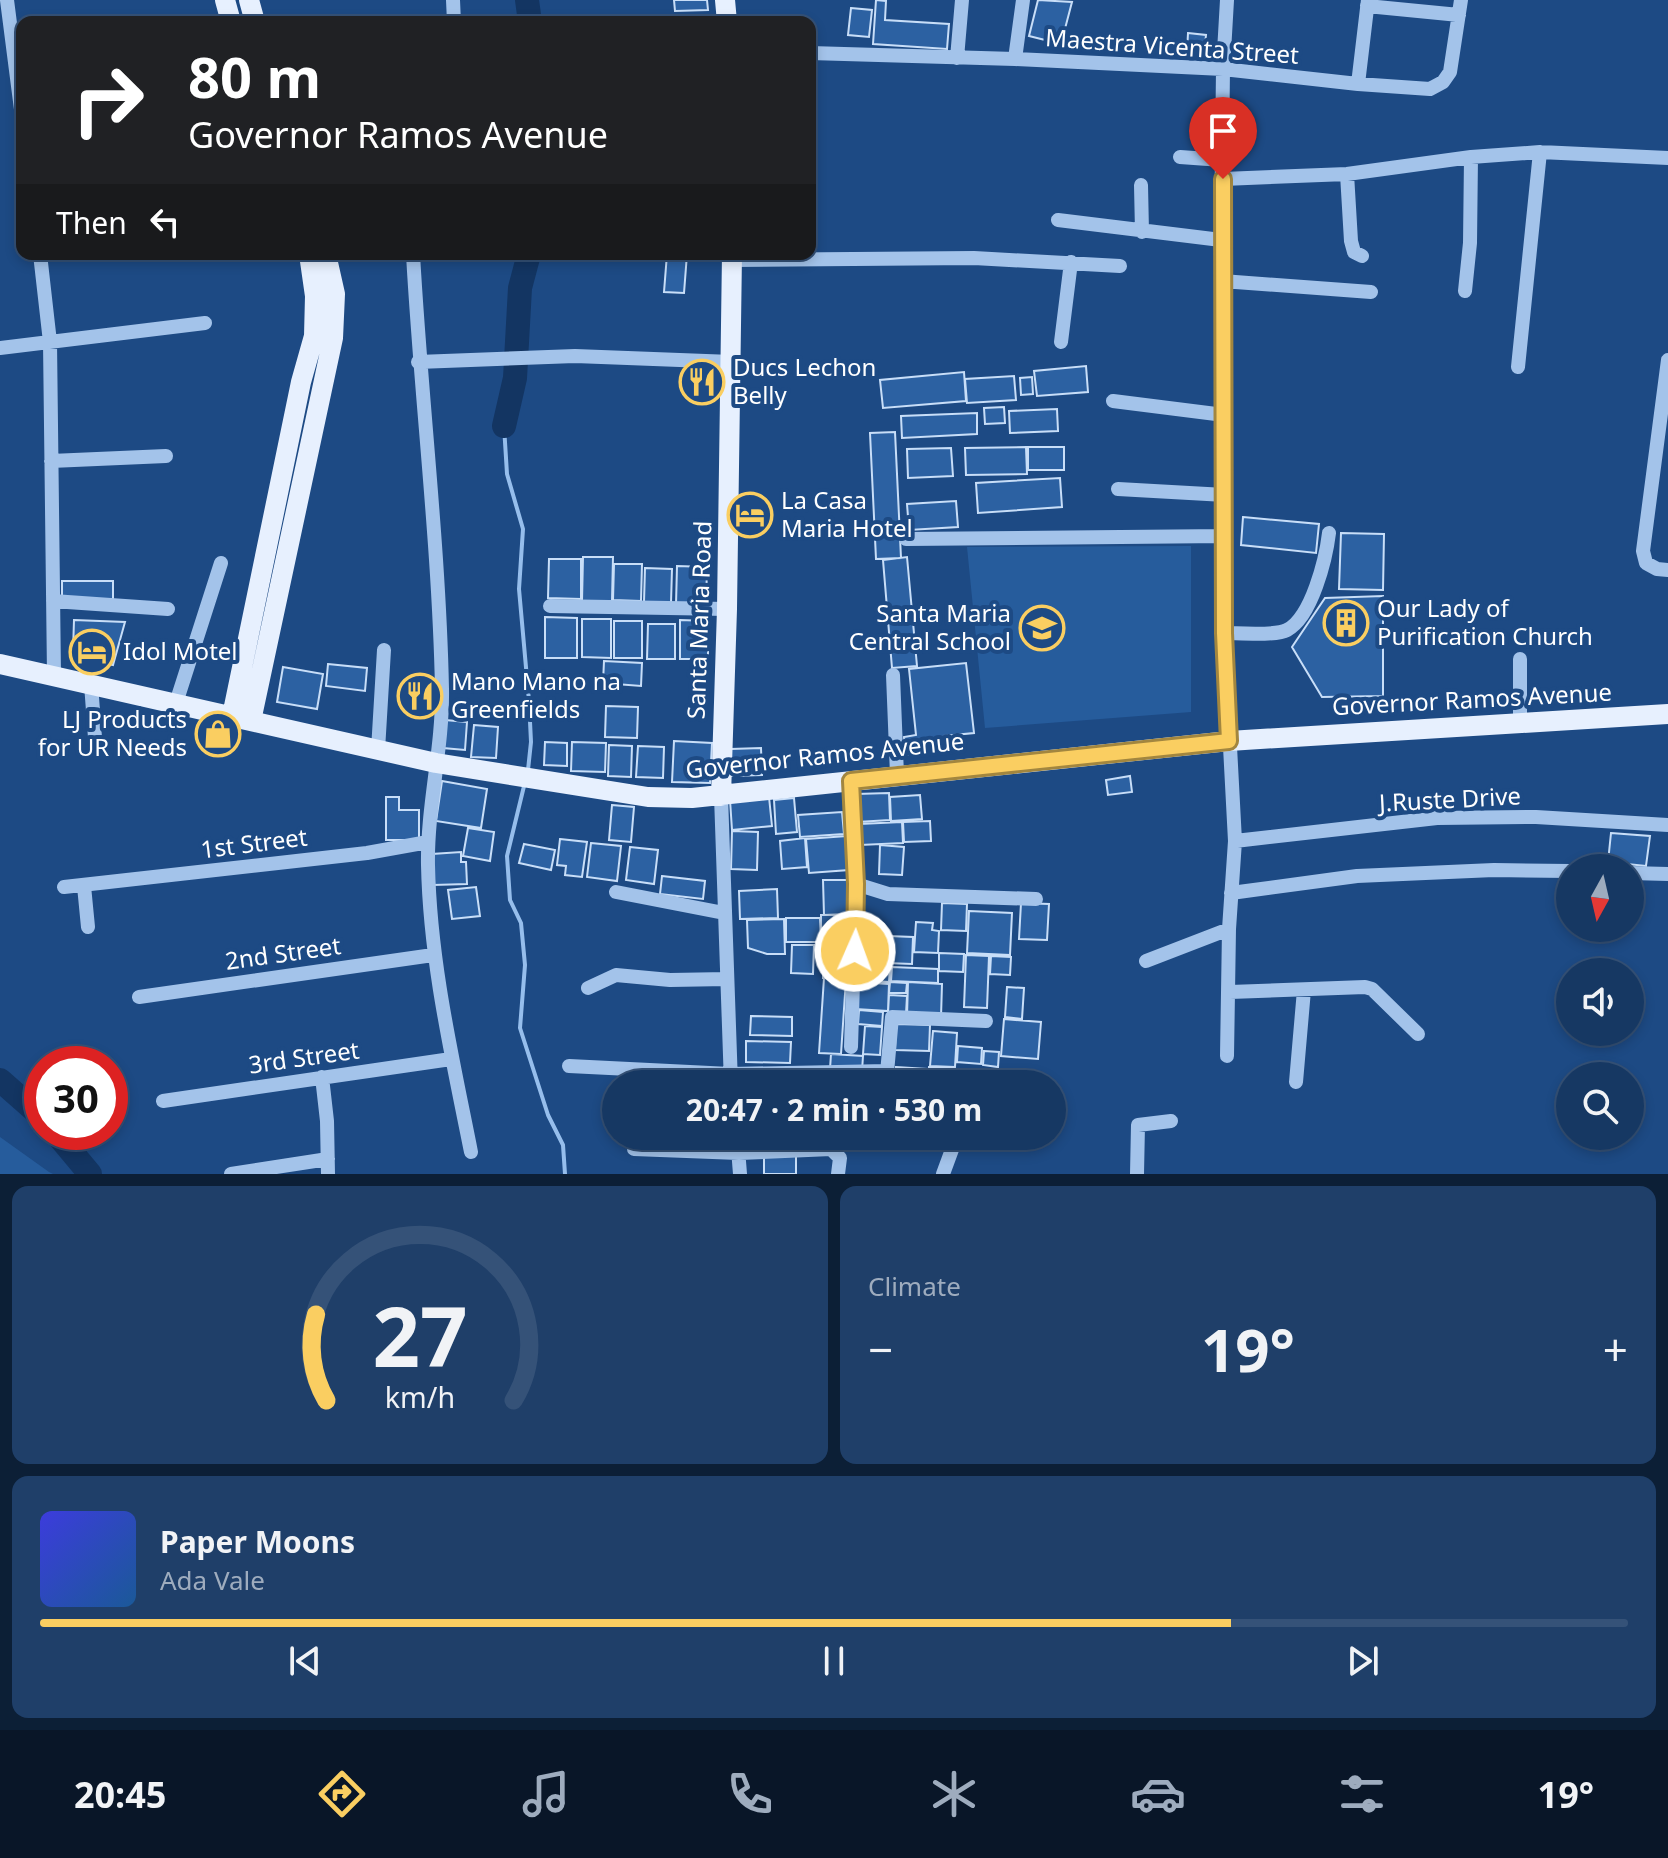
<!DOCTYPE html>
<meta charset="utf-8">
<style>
:root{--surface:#163863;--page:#1f3f69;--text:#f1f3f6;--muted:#9eacbe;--line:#355278;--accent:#face61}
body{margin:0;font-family:"Noto Sans",sans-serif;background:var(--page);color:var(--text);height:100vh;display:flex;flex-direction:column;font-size:30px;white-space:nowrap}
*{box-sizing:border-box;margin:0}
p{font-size:26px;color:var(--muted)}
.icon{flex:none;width:44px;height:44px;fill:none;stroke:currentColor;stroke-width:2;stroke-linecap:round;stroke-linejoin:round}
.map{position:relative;height:1174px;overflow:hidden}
.side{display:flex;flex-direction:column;gap:12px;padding:12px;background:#0c1f36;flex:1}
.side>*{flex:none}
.top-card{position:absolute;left:16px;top:16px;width:800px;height:244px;border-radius:16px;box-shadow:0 4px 12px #0003,0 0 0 2px var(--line);background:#202124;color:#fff;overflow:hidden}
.needle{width:52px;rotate:188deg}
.tools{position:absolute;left:1556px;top:854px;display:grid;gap:16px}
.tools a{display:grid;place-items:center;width:88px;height:88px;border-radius:50%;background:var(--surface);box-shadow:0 4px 12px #0003,0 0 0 2px var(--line);font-size:40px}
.speed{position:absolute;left:24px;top:1046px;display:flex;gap:16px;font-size:40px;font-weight:700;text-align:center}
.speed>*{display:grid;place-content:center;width:104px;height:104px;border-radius:50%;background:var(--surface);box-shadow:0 4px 12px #0003,0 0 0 2px var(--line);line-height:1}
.speed .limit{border:12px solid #d22;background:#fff;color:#111}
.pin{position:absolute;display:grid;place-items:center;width:68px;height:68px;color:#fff;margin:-82px -34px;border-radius:50% 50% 50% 0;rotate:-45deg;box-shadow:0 0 8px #0007}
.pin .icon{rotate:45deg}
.me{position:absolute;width:88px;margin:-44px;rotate:2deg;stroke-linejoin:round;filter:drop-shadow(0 0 6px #0008)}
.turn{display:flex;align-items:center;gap:28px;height:168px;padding:0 40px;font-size:36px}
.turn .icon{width:104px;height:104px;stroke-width:2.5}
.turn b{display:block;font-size:56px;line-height:68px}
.then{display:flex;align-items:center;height:76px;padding:0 40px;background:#0003;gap:16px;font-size:30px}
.big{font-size:60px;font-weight:700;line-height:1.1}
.side .tile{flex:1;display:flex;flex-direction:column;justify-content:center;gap:12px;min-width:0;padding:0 28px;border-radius:16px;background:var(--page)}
.side .dial{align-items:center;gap:0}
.dial svg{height:208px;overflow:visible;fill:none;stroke:var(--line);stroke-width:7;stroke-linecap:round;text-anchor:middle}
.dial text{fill:var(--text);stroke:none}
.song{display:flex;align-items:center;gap:24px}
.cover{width:96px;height:96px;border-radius:12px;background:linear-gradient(135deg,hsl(240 70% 55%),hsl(210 70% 35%))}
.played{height:8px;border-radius:4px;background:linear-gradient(90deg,var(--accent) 75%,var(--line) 75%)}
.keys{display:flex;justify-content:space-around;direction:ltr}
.heat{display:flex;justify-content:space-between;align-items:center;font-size:44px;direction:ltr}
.side .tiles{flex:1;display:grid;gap:12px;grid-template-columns:1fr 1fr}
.tile:last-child{grid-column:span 2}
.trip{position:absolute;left:602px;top:1070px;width:464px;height:80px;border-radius:40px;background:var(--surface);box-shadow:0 4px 12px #0003,0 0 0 2px var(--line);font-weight:700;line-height:80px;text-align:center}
.tabs{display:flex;height:128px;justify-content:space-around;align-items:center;background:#091628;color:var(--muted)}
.tabs .icon{width:56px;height:56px}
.tabs .active{color:var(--accent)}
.tabs b{font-size:36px;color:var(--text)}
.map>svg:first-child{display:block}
</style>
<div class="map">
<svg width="1668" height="1174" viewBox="0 0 1668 1174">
<rect width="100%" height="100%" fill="#1d4a84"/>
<path fill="#265c9c" d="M1191,546V712L985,728L967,547Z
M0,1137L49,1172L53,1174H0Z"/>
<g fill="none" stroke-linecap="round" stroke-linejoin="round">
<path stroke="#96beec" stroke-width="4" d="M504,426L507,474L523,529L519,589L529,701L531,742L528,770
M525,782L507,856L510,900L521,923L525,965L520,1028L548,1115L563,1145L565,1174"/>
<path stroke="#133562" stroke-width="24" d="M527,0L530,22
M504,426L515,378L520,288L529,254
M0,1080L42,1117
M55,1132L90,1174"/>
</g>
<path fill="#2c61a2" stroke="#c8def8" stroke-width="2" d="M674,0H707L708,10L675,11Z
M876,0L886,1L885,20L949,24L947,49L873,44Z
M1038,0L1072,2L1061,44L1029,36Z
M851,8L872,10L869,37L848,35Z
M714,17L715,22H681V18Z
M1188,33L1206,35L1204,54L1187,52Z
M667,254H687L684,293L664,292Z
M1086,366L1088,392L1037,396L1034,371Z
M964,372L966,401L883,408L880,380Z
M1014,376L1016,400L967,403L965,379Z
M1032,377L1033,394L1021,395L1020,378Z
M1004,407L1005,423L985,424L984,408Z
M1057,409L1058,431L1010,433L1009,411Z
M977,413V434L902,438L901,416Z
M895,432L901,558L876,559L870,433Z
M1026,447L1027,474L966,475L965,448Z
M1028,447H1064V470H1028Z
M951,448L953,476L908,478L907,449Z
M1060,478L1062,507L978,513L976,483Z
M956,501L958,527L909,530L907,504Z
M1243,517L1319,524L1316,553L1241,545Z
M1341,533L1384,534L1383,590L1339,589Z
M583,557H613L612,601H582Z
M907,557L917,666L892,668L883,560Z
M549,559H581V599L548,598Z
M614,564H642L641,601L613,600Z
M677,566L707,567L706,605H676Z
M645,568L672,569L671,603L644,602Z
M62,581H113V599H62Z
M1383,596V696L1322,697L1292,647L1325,598Z
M545,617L577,618V658H545Z
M582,619H611V658L582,657Z
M74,620L125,622L113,665L79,657L73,651Z
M680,620L708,621V659H680Z
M614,621H642V658H614Z
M648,624H675V659H647Z
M604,661L642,663L641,686L603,683Z
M966,663L974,733L944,736L946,751L906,755L904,737L916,735L909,669Z
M328,664L367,668L365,691L326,686Z
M283,667L323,674L317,709L277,702Z
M606,706L638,707L637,738L605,737Z
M445,720L467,722L465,750L443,748Z
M474,725L498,727L496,758L471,757Z
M674,741L712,743L710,783L672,782Z
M545,742L567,743V766L544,765Z
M572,742L606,743L605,772L571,771Z
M609,745L632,746L631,777L608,776Z
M638,746L664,747L663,778L636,777Z
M761,748L762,775L731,776V749Z
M1130,776L1132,792L1108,795L1106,780Z
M442,781L487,789L481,828L436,821Z
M889,793L890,820L857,822L856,794Z
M920,795L922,819L891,821L890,797Z
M386,797H399V810H419V840H386Z
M769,797L772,826L732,830L730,800Z
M794,798L797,832L776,834L774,800Z
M612,805L634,807L631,842L609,840Z
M842,812L844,834L800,837L798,815Z
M930,821L931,841L904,842L903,822Z
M902,822L903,843L860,845L859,824Z
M468,828L494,832L490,861L463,856Z
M732,831L758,832L757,870L731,869Z
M1611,833L1650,836L1646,866L1608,862Z
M847,836L849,870L809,873L806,839Z
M805,838L807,867L782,869L780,841Z
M560,839L587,842L582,877L565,875L566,866L557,865Z
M591,843L621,846L617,881L587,877Z
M524,844L555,850L551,870L519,863Z
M880,845L904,847L902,875L879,874Z
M630,847L658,850L654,884L626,880Z
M461,852V862H466L467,884L433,885L432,854Z
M662,876L705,881L703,899L660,894Z
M823,880H847V914L824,915Z
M476,887L480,916L452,919L448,890Z
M777,889L778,918L740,919L739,891Z
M942,903L967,904L966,931L941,930Z
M1021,903L1049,904L1047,940L1019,939Z
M969,911L1012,913L1010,955L967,953Z
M821,915H850V940H821Z
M786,918H820L821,942H786Z
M784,919L785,954H767L748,948L747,920Z
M916,922L933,923L932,930L939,931L938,953L914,952Z
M867,924H882V946H866Z
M888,936L913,937L912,964L887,963Z
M823,941H847V977L823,978Z
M792,945H814L813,974L791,973Z
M939,953L964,954L963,972L939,971Z
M857,954L874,955L873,980L855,979Z
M966,955L989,956L987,1008L964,1007Z
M991,956L1011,957L1010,975L990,974Z
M876,965L890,966L889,982L875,981Z
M892,967L938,969V983L891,981Z
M824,978L846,979L841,1054L819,1053Z
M856,982L889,984L888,1011L855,1009Z
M890,982L907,983L906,993H889Z
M908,982L942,984L941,1017L907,1016Z
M1007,987L1024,988L1022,1019L1005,1017Z
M889,995L907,996L906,1014L888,1013Z
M859,1010L883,1012L882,1026L858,1024Z
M751,1016L792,1017V1036L750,1035Z
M1004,1019L1041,1022L1038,1059L1001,1056Z
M896,1024L930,1025L929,1051L895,1050Z
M865,1026L882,1027L880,1055L863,1054Z
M933,1031L957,1033L955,1067L930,1066Z
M746,1041L791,1042L790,1063L746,1062Z
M958,1046L982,1048L981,1064L957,1062Z
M984,1051L999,1052L998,1067L983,1065Z
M831,1054L863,1056L862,1071L830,1069Z
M896,1067L927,1069L926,1084H895Z
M929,1067L949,1069L947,1084H928Z
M821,1078L852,1079V1084H821Z
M764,1136H789V1144H764Z
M848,1136H866V1149L848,1148Z
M796,1154V1174H764V1156Z"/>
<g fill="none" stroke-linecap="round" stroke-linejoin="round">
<path stroke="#a3c3ea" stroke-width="14" d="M7,0L22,117
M453,0L454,22
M1227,0L1223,69L1221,240L1224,633L1235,841L1229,929L1227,1056
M1367,6L1459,15
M810,53L1015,59L1223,69L1358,84L1430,89L1443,82L1450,72L1461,0
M957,58L962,0
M1015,59L1023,0
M1358,84L1368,0
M1180,157L1222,160
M1347,174L1351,241L1354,252L1362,256
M1223,179L1347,174L1471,157L1540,152L1668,158
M1141,185L1142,232
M1058,220L1221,240
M40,254L50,342L54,675
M413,254C421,399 439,544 442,689C443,748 427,806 428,865C430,962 452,1056 471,1152
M732,260L974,258L1120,266
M1222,281L1371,292
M1465,291L1470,243L1471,157
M1061,342L1071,262
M0,348L205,323
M1668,360L1643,551L1646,563L1657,569L1668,570
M418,362L575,356L732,362
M1518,367L1540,152
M1113,401L1224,415
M51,461L166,456
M1118,489L1225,495
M906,539L1225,536
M53,601L168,609
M550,606L727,609
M1224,633C1238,633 1276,636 1287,630C1312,617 1326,558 1329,533
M1520,659V723
M893,675L897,775
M91,684L96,751
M176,703L221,563
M378,750L384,650
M721,796L731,1084
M1235,841L1437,818L1536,817L1668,825
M1630,873L1668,874
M856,884L888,894L1036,899
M84,886L88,927
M64,887L367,853L428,842
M616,892L724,913
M1231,893L1357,876L1494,870L1570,871
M1146,961L1229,929
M588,988L616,975L670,980L727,979
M1230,992L1365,987L1372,989L1418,1034
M139,997L433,955
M851,1047L856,884L851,781
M569,1066L730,1074L887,1071
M322,1077L327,1121L328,1174
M1296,1082L1304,990
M886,1084L892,1017L986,1021
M163,1101L451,1059
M737,1136L740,1174
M634,1149L739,1153L831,1149L840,1158L838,1174
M231,1174L328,1159
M943,1174L957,1136
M1137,1174L1138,1125L1171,1121"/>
<path stroke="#e7f0fe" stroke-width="20" d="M225,0L231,22
M249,0L255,22
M725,0L727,22
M0,664L436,763L648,797L692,798L1229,741L1668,714
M232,716L301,382L314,336L315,296L309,254
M251,721L333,338L335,294L326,254
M721,796L727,609L732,254"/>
</g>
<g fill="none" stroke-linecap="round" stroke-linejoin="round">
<g stroke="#a2863f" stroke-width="20">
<path id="route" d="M855,951L856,884L851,781L1229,741L1224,633L1223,179"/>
</g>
<use href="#route" stroke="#face61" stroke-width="14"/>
</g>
<defs>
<g id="restaurant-ring" transform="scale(2.3)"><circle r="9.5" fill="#1d4a84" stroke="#face61" stroke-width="1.5"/><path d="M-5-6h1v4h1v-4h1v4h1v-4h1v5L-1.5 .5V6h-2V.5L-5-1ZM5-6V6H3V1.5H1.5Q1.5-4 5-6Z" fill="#face61"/></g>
<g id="hotel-ring" transform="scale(2.3)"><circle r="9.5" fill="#1d4a84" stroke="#face61" stroke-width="1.5"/><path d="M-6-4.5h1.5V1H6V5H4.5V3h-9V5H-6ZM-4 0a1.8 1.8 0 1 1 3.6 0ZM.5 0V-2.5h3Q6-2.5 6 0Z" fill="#face61"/></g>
<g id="building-ring" transform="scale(2.3)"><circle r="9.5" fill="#1d4a84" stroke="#face61" stroke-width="1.5"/><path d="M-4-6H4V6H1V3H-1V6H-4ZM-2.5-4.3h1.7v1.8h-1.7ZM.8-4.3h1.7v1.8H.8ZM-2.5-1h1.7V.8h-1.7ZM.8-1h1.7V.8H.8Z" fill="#face61"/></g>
<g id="school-ring" transform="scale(2.3)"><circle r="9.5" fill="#1d4a84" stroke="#face61" stroke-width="1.5"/><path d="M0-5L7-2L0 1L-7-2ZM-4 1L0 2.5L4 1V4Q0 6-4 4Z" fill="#face61"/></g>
<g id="shop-ring" transform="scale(2.3)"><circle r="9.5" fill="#1d4a84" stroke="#face61" stroke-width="1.5"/><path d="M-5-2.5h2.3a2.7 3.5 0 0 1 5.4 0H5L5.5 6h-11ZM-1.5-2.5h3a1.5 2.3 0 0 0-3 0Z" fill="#face61"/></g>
</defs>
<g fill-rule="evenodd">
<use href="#restaurant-ring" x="702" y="382"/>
<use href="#hotel-ring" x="750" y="515"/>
<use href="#building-ring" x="1346" y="623"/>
<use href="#school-ring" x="1042" y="628"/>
<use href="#hotel-ring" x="92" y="652"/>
<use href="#restaurant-ring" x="420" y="696"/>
<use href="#shop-ring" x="218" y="734"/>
</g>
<g text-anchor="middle" stroke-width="8" stroke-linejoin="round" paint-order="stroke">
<g font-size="24" fill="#fff" stroke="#1d4a84">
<text transform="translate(1172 47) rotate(4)" y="8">Maestra Vicenta Street</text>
<text transform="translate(700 620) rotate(-88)" y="8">Santa Maria Road</text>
<text transform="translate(1472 700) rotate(-3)" y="8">Governor Ramos Avenue</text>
<text transform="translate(825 756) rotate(-6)" y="8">Governor Ramos Avenue</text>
<text transform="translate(1450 800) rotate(-3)" y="8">J.Ruste Drive</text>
<text transform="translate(254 844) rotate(-7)" y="8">1st Street</text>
<text transform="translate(283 954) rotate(-8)" y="8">2nd Street</text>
<text transform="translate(304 1058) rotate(-8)" y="8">3rd Street</text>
</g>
<g font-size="24" fill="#fff" stroke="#1d4a84" text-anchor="start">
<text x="733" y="376">Ducs Lechon<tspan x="733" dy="28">Belly</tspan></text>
<text x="781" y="509">La Casa<tspan x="781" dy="28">Maria Hotel</tspan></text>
<text x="1377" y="617">Our Lady of<tspan x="1377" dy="28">Purification Church</tspan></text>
<text x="1011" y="622" text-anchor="end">Santa Maria<tspan x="1011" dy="28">Central School</tspan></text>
<text x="123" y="660">Idol Motel</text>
<text x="451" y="690">Mano Mano na<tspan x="451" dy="28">Greenfields</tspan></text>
<text x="187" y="728" text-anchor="end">LJ Products<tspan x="187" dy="28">for UR Needs</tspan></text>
</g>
</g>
</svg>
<div class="tools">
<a><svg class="needle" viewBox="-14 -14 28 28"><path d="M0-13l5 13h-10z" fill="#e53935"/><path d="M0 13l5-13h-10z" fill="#9eacbe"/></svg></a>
<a><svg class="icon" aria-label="sound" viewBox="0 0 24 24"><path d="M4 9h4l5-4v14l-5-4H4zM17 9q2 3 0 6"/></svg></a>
<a><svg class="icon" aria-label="search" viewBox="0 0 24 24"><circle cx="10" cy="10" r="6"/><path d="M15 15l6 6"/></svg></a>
</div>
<div class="speed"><div class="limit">30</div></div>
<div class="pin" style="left:1223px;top:179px;background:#d93025"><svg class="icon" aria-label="arrive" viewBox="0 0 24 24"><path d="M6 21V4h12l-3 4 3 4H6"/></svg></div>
<svg class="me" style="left:855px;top:951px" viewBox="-20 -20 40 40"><circle r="17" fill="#face61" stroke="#fff" stroke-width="3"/><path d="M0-11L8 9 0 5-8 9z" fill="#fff"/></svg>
<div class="trip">20:47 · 2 min · 530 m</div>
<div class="top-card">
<div class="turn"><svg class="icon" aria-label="right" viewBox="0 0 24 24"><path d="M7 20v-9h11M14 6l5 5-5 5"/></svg><div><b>80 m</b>Governor Ramos Avenue</div></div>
<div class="then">Then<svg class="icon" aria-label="left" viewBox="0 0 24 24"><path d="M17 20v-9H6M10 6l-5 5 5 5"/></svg></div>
</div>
</div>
<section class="side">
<div class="tiles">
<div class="tile dial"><svg viewBox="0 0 100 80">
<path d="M14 69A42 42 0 1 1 86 69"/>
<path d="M14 69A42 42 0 0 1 10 36" stroke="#face61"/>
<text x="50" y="56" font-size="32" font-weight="700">27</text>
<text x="50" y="72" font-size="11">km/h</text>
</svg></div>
<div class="tile"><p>Climate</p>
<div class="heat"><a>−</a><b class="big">19°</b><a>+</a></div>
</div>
<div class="tile">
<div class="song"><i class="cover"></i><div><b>Paper Moons</b><p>Ada Vale</p></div></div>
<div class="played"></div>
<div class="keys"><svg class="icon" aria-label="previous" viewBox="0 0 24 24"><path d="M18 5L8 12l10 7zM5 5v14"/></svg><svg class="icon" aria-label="pause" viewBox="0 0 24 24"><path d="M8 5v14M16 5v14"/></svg><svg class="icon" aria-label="next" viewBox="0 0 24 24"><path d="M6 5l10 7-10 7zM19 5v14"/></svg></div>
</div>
</div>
</section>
<nav class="tabs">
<b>20:45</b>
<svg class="icon active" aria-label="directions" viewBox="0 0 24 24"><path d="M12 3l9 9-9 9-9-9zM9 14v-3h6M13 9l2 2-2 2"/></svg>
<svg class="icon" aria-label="music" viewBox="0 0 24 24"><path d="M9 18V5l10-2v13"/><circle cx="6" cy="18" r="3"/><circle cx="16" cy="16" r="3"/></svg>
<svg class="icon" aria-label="phone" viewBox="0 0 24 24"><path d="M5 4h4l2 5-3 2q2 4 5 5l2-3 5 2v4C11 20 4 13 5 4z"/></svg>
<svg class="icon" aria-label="climate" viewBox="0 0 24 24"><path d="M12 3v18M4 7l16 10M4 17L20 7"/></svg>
<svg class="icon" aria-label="car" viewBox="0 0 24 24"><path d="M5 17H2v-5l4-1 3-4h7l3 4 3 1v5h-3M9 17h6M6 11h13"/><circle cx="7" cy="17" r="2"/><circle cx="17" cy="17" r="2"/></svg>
<svg class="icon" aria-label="filters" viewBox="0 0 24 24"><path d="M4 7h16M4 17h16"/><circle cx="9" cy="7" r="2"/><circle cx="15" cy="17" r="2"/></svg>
<b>19°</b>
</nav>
